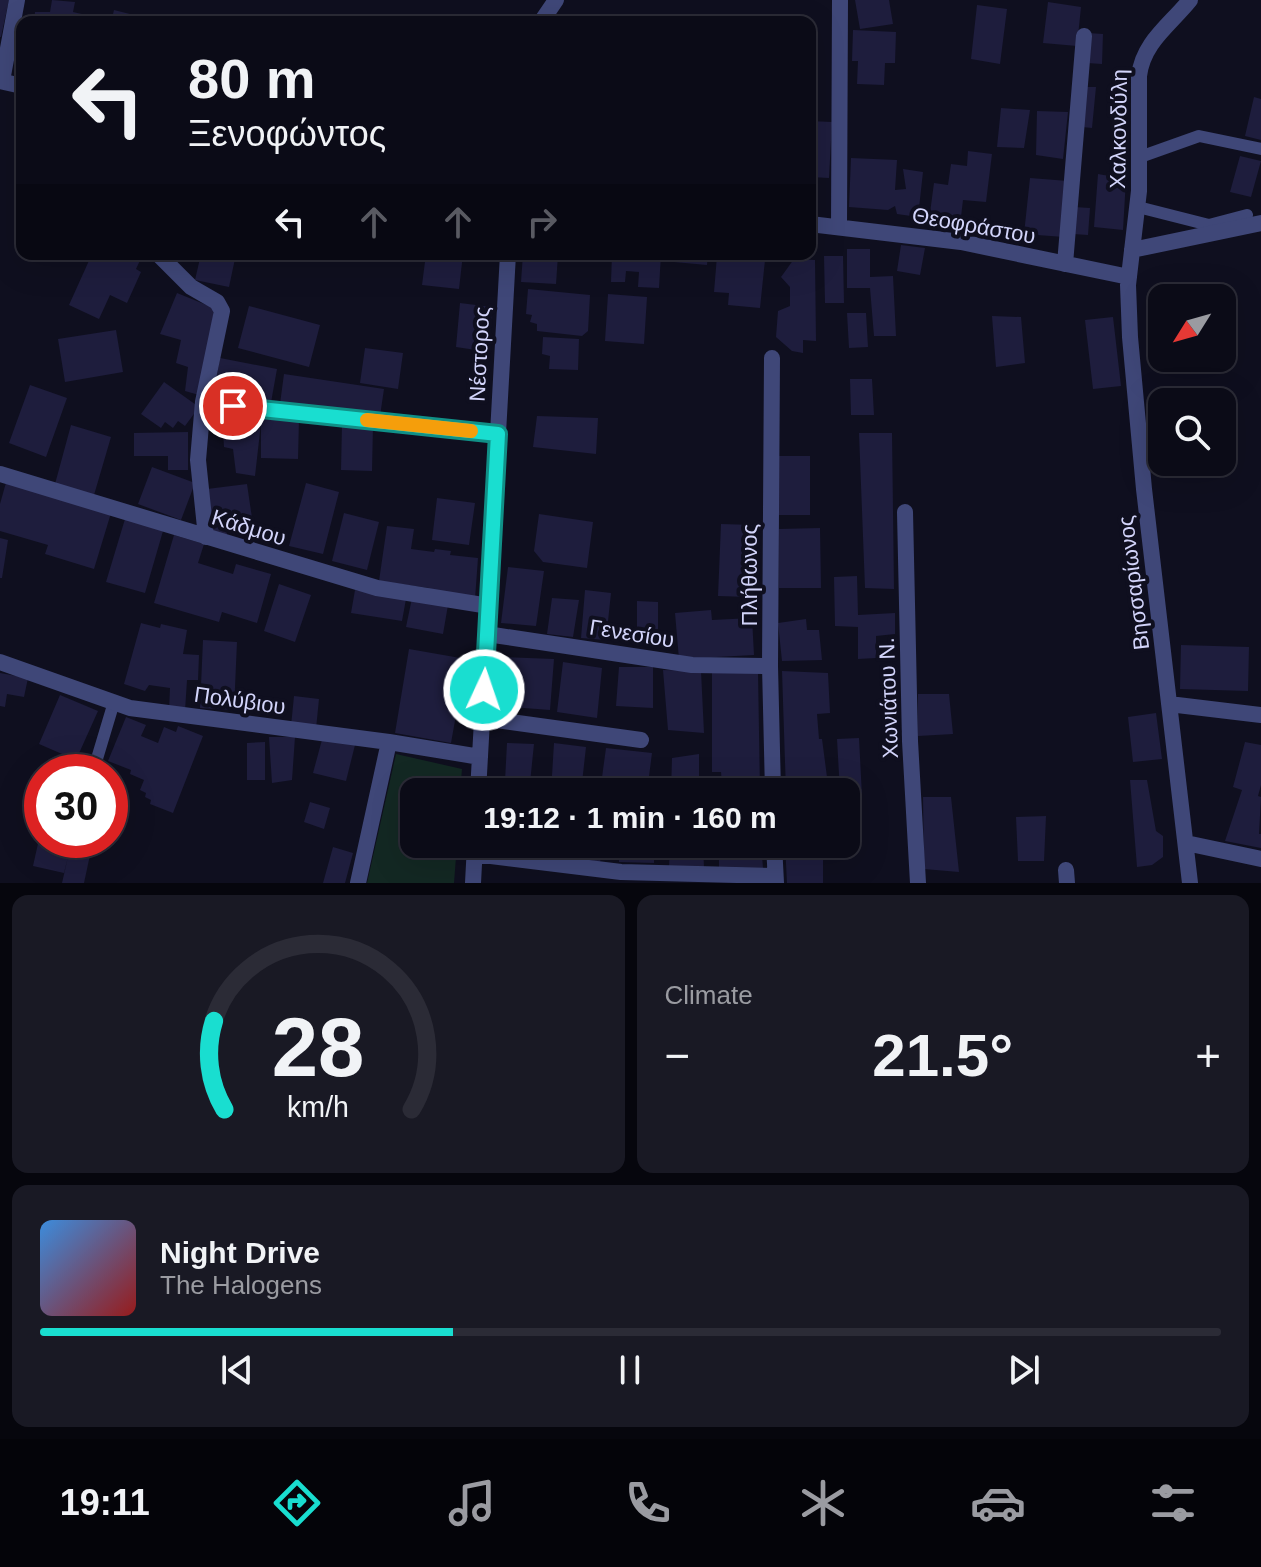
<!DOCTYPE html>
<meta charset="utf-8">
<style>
:root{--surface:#0b0b17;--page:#191924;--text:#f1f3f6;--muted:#9a9ba1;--line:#2b2b36;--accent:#19ded0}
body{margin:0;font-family:Arial,sans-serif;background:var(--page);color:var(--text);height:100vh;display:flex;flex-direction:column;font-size:30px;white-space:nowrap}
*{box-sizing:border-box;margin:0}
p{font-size:26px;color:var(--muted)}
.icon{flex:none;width:44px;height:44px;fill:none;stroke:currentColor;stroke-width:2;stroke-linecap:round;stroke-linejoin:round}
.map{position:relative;height:883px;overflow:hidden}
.panel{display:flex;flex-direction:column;gap:12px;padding:12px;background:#06060d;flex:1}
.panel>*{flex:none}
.top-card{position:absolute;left:16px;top:16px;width:800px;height:244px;border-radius:16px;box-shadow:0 8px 32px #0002,0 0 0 2px var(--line);background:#0b0b17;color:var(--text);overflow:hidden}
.needle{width:52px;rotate:233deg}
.buttons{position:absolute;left:1148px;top:284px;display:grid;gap:16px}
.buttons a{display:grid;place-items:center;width:88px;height:88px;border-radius:16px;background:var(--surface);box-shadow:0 8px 32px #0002,0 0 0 2px var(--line);font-size:40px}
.speed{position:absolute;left:24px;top:754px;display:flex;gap:16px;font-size:40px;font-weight:700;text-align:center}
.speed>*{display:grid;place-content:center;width:104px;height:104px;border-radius:50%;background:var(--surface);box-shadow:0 8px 32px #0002,0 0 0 2px var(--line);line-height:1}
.speed .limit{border:12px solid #d22;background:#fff;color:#111}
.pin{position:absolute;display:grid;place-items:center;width:68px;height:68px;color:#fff;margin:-34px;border:4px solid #fff;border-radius:50%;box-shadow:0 2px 8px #0007}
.me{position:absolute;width:88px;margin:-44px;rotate:3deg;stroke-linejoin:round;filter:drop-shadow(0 0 6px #0008)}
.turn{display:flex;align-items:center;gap:28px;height:168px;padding:0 40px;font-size:36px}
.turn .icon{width:104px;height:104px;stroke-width:2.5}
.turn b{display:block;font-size:56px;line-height:68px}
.lanes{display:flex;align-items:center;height:76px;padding:0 40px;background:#0003;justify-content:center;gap:40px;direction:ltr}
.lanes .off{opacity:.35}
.big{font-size:60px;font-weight:700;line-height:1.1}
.panel .tile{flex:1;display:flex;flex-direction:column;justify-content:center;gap:12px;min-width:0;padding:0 28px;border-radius:16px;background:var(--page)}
.panel .dial{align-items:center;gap:0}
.dial svg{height:208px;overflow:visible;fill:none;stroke:var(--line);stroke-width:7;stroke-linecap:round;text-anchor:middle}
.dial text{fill:var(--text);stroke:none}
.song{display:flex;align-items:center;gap:24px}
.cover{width:96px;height:96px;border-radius:12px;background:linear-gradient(135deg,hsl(210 70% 55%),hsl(0 70% 35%))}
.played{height:8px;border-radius:4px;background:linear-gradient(90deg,var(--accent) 35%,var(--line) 35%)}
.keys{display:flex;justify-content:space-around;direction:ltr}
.heat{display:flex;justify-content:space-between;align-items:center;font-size:44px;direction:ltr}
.panel .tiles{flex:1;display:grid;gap:12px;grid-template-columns:1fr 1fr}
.tile:last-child{grid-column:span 2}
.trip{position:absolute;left:400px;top:778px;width:460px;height:80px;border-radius:16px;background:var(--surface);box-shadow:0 8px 32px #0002,0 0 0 2px var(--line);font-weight:700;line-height:80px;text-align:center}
.dock{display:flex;height:128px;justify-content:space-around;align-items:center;background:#040409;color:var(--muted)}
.dock .icon{width:56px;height:56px}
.dock .selected{color:var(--accent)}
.dock b{font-size:36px;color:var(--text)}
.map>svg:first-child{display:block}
</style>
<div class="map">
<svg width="1261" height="883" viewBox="0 0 1261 883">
<rect width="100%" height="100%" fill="#0f0f1f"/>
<path fill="#132823" d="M396,754L462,769L460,792H414V844H457L454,883H367Z"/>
<path fill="#1e1d3d" d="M0,0H9L1,37H0Z
M52,0L75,2L73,12L95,17V22H34L35,12H50Z
M855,0H889L893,24L860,29Z
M1048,2L1081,7L1077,46L1043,43Z
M977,5L1007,9L1000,64L971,59Z
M114,10L142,17L141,22H111Z
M563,15L598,17L597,22H562Z
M698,17H733V22H698Z
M746,17L783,18V22H746Z
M853,30L896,32L895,63H885L884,85L857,84L858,61H852Z
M1088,33L1103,34L1102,64L1087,63Z
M810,72H815V96H810Z
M1085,87H1096L1092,128L1082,127Z
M1254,97L1261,99V140L1245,136Z
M1001,108L1030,110L1024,148L997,147Z
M1037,111L1068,112L1063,159L1036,155Z
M810,121L832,122L829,178L810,177Z
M968,151L992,154L986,202L963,200L961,217L930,213L934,183L948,185L951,164L967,166Z
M1240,156L1261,161L1251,197L1230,192Z
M851,158L897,160L895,190L906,189L903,169L923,172L918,217L897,214L895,206L888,210L849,207Z
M1098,174L1126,179L1123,230L1094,227Z
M1030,178L1068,181L1064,237L1024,234Z
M1074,207L1090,208L1088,235L1073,234Z
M901,245L925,248L920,275L897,271Z
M847,249H870V277L893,276L896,336H874L870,288H847Z
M92,254H143L136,269L141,272L127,303L110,295L99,319L69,305Z
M201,254H236L229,287L195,280Z
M426,254H463L459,289L422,285Z
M523,254L558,255L556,284L521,282Z
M612,254H661L659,288L638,287L639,272L626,271L625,282H611Z
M675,254H708L707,265L674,262Z
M717,256L765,260L760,308L728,305L729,293L714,292Z
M824,256H843L844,303H825Z
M794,259L815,260L816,341L803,340V353L792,351L776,337L778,311L790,306V287L781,277Z
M528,289L590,295L588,331L582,336L537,331V324L530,322L532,315L526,314Z
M177,293L214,308L209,349L199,395L185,391L188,367L176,363L181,340L160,334Z
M608,294L647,297L644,344L605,341Z
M460,303L492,307L489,352L456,347Z
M249,306L320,325L309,367L238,348Z
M847,313H866L868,347L849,348Z
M992,316L1021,317L1025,363L996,367Z
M1113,317L1121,386L1093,389L1085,320Z
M116,330L123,372L65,382L58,339Z
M543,337L579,339L578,370L549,369L550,356L542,354Z
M365,348L403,353L398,389L360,383Z
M220,358L277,369L270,408L213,397Z
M284,374L384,389L380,416L280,404Z
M850,379H872L874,415H851Z
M164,382L199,407L185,426L178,421L173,428L165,422L161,428L141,414Z
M30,385L67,398L46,457L9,443Z
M222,414L299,419L298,459L261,458V423L255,476L236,473L233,449L224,447Z
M537,416L598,418L596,454L533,447Z
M342,424L373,425L372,471L341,470Z
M71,425L111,437L94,495L55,484Z
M188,432V470H168V456H134V433Z
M859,433H892L894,589L865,588Z
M778,456H810V515H777Z
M152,467L195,483L181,520L138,504Z
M7,479L111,513L94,569L45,554L48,545L0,531V504Z
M306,483L339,492L323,554L289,546Z
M247,484L252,518L231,519L226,537L208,532L207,489Z
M437,498L475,503L469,545L432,540Z
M344,513L379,522L367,570L332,561Z
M539,514L593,522L587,568L543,562L534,551Z
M125,519L163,531L145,593L106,582Z
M721,524L753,525L749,597L718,596Z
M387,526L414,529L411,549L434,552L435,549L451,551L450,555L478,558L475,599L428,592L429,588L379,581Z
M820,528L821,588H779V529Z
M174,535L204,544L198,563L233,574L236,564L271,574L257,623L222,612L219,622L154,603Z
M0,538L8,540L2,578H0Z
M508,567L544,571L536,626L501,623Z
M857,576L858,615L895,613V634L876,636V658L858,659V627L835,626L834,577Z
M279,584L311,595L295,642L264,631Z
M355,590L406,599L402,621L351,613Z
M585,590L611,593L606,640L581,638Z
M412,598L448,605L443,634L406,627Z
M552,598L579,600L573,637L547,634Z
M637,601L658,602V645H637Z
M711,610L712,620L752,618L754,655L679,659L675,613Z
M806,619L807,630H819L822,660L782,661L778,623Z
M141,623L160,628L161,624L187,630L183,654L199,655L198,680H187L185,711L169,710L170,688L149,685L145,691L124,684Z
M203,640L237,642L234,710L200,708Z
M1181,645L1249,647L1248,691L1180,689Z
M409,649L466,659L451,743L395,733Z
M500,657L554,659L550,710L498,706Z
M563,662L602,668L597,718L557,712Z
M619,667H653V708L616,706Z
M663,670L701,671L704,733L668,730Z
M712,671H758L760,792H714L713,786L722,784L721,772H712Z
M782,671L828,673L830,713L817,714L819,739H822L829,792H786Z
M0,673L28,678L24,697L7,694L5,707L0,706Z
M918,694H949L953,734L918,736Z
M60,695L98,711L76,760L39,744Z
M294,696L319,699L316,729L291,726Z
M1156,713L1162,759L1133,762L1128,717Z
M126,717L146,725L141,736L158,743L164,727L176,732L178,726L203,736L173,813L150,804L151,800L145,797L146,793L140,790L144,780L130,774L131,770L108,761Z
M323,736L355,745L346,781L313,773Z
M269,737H295L292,780L272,783Z
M859,738L862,796H846V792H840L837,739Z
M265,742V780H247V743Z
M1245,742L1261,745V785L1258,796L1261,797L1259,834H1261V848L1225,841L1242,790L1233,787Z
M507,743L534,744L530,783L505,781Z
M554,743L586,747L581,792H551Z
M606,748L652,753L647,792H600Z
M699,754V792H671L672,758Z
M1130,780H1147L1156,831L1163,836V857L1152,865L1137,867Z
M923,797H951L959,872L924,869Z
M310,802L330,808L324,829L304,822Z
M1046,816L1044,861H1018L1016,817Z
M41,830L42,840H101L97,856L90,855L84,883H62L68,857L64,873L33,866Z
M496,844H552L550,852L539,848L535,856L495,851Z
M572,844H604L600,862L570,857Z
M618,844H654V863L619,862Z
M670,844H703L704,868H669Z
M719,844H761L763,868H719Z
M785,844H823V883H787Z
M333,847L353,853L345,883H323Z"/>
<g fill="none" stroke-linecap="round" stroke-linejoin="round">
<path stroke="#3f4778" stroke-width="12" d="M1140,157L1199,136L1261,149
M1138,207L1209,225L1247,215
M93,772L114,702"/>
<path stroke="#3f4778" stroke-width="16" d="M1190,0C1170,25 1143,42 1139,76V191L1128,285L1130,337L1144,489L1190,883
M541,22L556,0
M0,81L22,86
M2,81L17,0
M810,224L961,242L1129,277
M839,226L840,0
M1132,250L1261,223
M158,254L191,287L217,302L222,311L203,402L198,460L206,537
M1065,264L1084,36
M772,358L770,666L773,792
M203,402L498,434
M0,474L377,588L489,606
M905,512L910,741L918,883
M487,634L692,665L770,666
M0,662L130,708L389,742L480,757
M1169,704L1261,715
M482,718L641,740
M478,792L508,254
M1186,843L1261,859
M774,844L776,883
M475,854L621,872L775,876
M1066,870L1067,883
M358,883L389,742
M473,883L475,845"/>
</g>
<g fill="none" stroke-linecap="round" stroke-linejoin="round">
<g stroke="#109087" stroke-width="20">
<path id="route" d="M233,406L498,434L484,690"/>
</g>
<use href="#route" stroke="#19ded0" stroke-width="14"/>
<path stroke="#f59e0b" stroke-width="14" d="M367,420L471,431"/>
</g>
<g text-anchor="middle" stroke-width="8" stroke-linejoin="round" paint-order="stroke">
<g font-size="22" fill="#d2d4fa" stroke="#0f0f1f">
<text transform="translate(1118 129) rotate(-89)" y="8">Χαλκονδύλη</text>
<text transform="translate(974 225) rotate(10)" y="8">Θεοφράστου</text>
<text transform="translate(479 354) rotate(-87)" y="8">Νέστορος</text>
<text transform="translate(249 527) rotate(17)" y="8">Κάδμου</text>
<text transform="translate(749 575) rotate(-90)" y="8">Πλήθωνος</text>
<text transform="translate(1133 583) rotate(-97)" y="8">Βησσαρίωνος</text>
<text transform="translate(632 633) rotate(9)" y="8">Γενεσίου</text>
<text transform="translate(888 698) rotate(-92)" y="8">Χωνιάτου Ν.</text>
<text transform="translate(240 700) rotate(8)" y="8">Πολύβιου</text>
</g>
</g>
</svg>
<div class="buttons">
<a><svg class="needle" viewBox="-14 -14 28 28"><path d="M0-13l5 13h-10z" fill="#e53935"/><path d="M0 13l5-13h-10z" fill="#9a9ba1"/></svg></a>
<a><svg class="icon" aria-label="search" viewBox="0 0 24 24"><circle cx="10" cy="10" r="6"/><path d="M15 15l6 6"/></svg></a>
</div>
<div class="speed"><div class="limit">30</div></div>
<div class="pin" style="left:233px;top:406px;background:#d93025"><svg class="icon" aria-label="arrive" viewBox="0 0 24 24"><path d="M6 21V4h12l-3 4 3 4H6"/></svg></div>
<svg class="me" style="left:484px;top:690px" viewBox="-20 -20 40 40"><circle r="17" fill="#19ded0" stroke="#fff" stroke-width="3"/><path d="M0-11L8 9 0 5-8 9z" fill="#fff"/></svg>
<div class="trip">19:12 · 1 min · 160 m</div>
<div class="top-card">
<div class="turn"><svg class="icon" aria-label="left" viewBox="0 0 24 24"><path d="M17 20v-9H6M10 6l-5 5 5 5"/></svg><div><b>80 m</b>Ξενοφώντος</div></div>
<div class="lanes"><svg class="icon" aria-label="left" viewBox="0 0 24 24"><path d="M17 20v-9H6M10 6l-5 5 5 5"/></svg><svg class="icon off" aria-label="ahead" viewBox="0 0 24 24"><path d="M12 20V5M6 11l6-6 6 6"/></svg><svg class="icon off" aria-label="ahead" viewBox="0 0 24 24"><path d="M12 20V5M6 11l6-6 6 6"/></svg><svg class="icon off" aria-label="right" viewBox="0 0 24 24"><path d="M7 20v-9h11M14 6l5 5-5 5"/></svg></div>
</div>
</div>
<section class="panel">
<div class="tiles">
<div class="tile dial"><svg viewBox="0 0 100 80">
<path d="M14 69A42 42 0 1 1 86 69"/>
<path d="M14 69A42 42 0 0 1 10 35" stroke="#19ded0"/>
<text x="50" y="56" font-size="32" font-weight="700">28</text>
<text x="50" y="72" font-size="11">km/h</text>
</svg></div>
<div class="tile"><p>Climate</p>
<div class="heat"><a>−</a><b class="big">21.5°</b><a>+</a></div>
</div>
<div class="tile">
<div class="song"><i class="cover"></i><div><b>Night Drive</b><p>The Halogens</p></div></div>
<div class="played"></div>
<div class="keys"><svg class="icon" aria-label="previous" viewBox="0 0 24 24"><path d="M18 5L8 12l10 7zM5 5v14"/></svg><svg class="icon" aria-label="pause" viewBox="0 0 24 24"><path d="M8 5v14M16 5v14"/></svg><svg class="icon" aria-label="next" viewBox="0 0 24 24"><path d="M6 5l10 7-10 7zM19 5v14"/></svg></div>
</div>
</div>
</section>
<nav class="dock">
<b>19:11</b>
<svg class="icon selected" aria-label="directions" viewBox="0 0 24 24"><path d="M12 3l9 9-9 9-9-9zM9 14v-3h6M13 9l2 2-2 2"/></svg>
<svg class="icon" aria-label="music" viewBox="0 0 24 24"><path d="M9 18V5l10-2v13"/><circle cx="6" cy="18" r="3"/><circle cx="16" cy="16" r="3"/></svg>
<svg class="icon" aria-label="phone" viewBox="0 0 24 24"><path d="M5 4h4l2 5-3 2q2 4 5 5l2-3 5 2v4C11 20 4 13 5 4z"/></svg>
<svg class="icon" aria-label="climate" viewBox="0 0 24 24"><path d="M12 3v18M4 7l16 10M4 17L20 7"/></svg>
<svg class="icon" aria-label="car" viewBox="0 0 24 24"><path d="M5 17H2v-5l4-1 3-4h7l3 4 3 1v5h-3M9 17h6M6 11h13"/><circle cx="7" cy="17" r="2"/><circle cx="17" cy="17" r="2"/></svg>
<svg class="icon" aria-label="filters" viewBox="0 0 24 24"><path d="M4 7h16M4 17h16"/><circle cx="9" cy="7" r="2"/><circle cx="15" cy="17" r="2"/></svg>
</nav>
